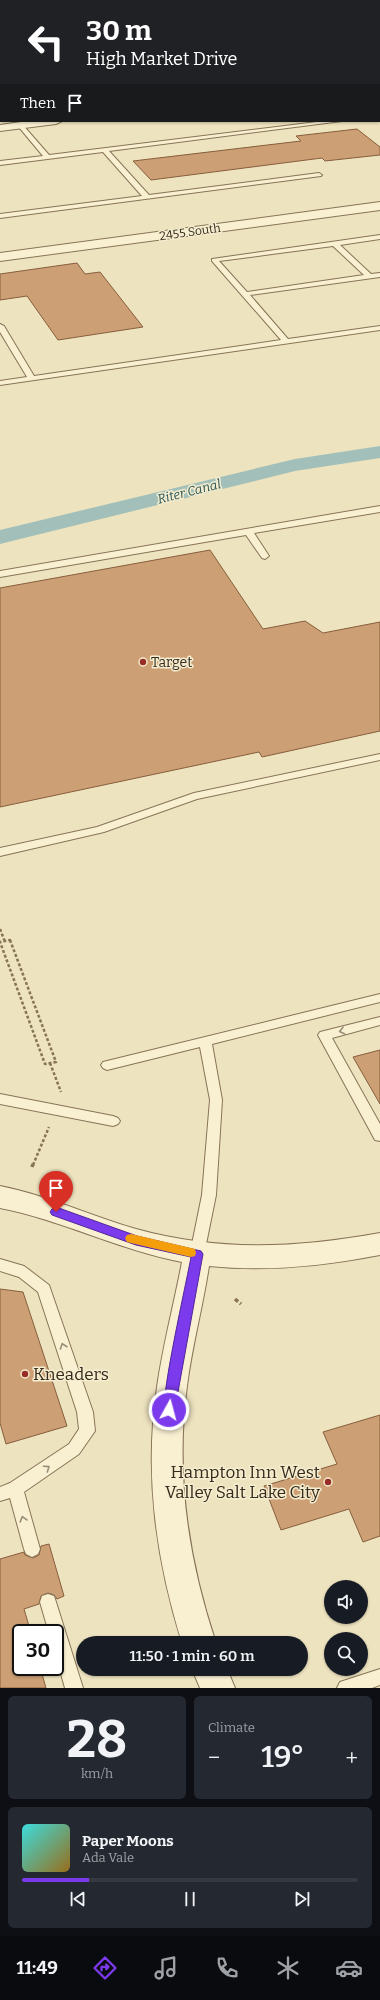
<!DOCTYPE html>
<meta charset="utf-8">
<style>
:root{--surface:#171b24;--page:#242831;--text:#f1f3f6;--muted:#9ea1a6;--line:#363941;--accent:#7c3aed}
body{margin:0;font-family:Bitter,serif;background:var(--page);color:var(--text);height:100vh;display:flex;flex-direction:column;font-size:15px;white-space:nowrap}
*{box-sizing:border-box;margin:0}
p{font-size:13px;color:var(--muted)}
.icon{flex:none;width:22px;height:22px;fill:none;stroke:currentColor;stroke-width:2;stroke-linecap:round;stroke-linejoin:round}
.map{position:relative;height:1688px;overflow:hidden}
.drawer{display:flex;flex-direction:column;gap:8px;padding:8px;background:#0d0f14;flex:1}
.drawer>*{flex:none}
.hud{position:absolute;left:0px;top:0px;width:380px;height:122px;box-shadow:0 1px 3px #0004;background:#202124;color:#fff;overflow:hidden}
.buttons{position:absolute;left:324px;top:1580px;display:grid;gap:8px}
.buttons a{display:grid;place-items:center;width:44px;height:44px;border-radius:50%;background:var(--surface);box-shadow:0 1px 3px #0004;font-size:20px}
.speed{position:absolute;left:12px;top:1624px;display:flex;gap:8px;font-size:20px;font-weight:700;text-align:center}
.speed>*{display:grid;place-content:center;width:52px;height:52px;border-radius:50%;background:var(--surface);box-shadow:0 1px 3px #0004;line-height:1}
.speed .limit{border:2px solid #111;border-radius:6px;background:#fff;color:#111}
.pin{position:absolute;display:grid;place-items:center;width:34px;height:34px;color:#fff;margin:-41px -17px;border-radius:50% 50% 50% 0;rotate:-45deg;box-shadow:0 0 4px #0007}
.pin .icon{rotate:45deg}
.me{position:absolute;width:44px;margin:-22px;rotate:7deg;stroke-linejoin:round;filter:drop-shadow(0 0 3px #0008)}
.turn{display:flex;align-items:center;gap:14px;height:84px;padding:0 20px;font-size:18px}
.turn .icon{width:52px;height:52px;stroke-width:2.5}
.turn b{display:block;font-size:28px;line-height:34px}
.then{display:flex;align-items:center;height:38px;padding:0 20px;background:#0003;gap:8px;font-size:15px}
.big{font-size:30px;font-weight:600;line-height:1.1}
.drawer .widget{flex:1;display:flex;flex-direction:column;justify-content:center;gap:6px;min-width:0;padding:0 14px;border-radius:6px;background:var(--page)}
.drawer .dial{align-items:center;gap:0}
.dial b{font-size:52px;line-height:1}
.song{display:flex;align-items:center;gap:12px}
.cover{width:48px;height:48px;border-radius:6px;background:linear-gradient(135deg,hsl(180 70% 55%),hsl(40 70% 35%))}
.played{height:4px;border-radius:2px;background:linear-gradient(90deg,var(--accent) 20%,var(--line) 20%)}
.keys{display:flex;justify-content:space-around;direction:ltr}
.heat{display:flex;justify-content:space-between;align-items:center;font-size:22px;direction:ltr}
.drawer .tiles{flex:1;display:grid;gap:8px;grid-template-columns:1fr 1fr}
.widget:last-child{grid-column:span 2}
.trip{position:absolute;left:76px;top:1636px;width:232px;height:40px;border-radius:20px;background:var(--surface);box-shadow:0 1px 3px #0004;font-weight:600;line-height:40px;text-align:center}
.tab-bar{display:flex;height:64px;justify-content:space-around;align-items:center;background:#090b0e;color:var(--muted)}
.tab-bar .icon{width:28px;height:28px}
.tab-bar .active{color:var(--accent)}
.tab-bar b{font-size:18px;color:var(--text)}
.map>svg:first-child{display:block}
</style>
<div class="map">
<svg width="380" height="1688" viewBox="0 0 380 1688">
<rect width="100%" height="100%" fill="#eee3bf"/>
<g fill="none" stroke-linecap="round" stroke-linejoin="round">
<path fill="#a2c0b9" fill-rule="evenodd" d="M380,446V458L295,471L0,544V530L295,459Z"/>
</g>
<path fill="#cd9f74" stroke="#865e3d" d="M357,129L380,147V155L325,161L322,158L151,180L133,161L301,141L296,136Z
M77,263L85,274L100,272L143,327L58,340L27,296L0,300V274Z
M210,550L263,629L305,621L323,633L380,622V731L262,757L259,752L0,807V588Z
M380,1050V1104L353,1057Z
M0,1289L23,1292L67,1426L6,1444L0,1423Z
M380,1415V1536L363,1542L349,1509L281,1530L264,1486L337,1464L323,1432Z
M49,1544L64,1596L57,1599L54,1595L48,1593L41,1596L39,1604L24,1609L31,1633H21V1667H40L46,1688H0V1559L24,1552L25,1555L33,1558L39,1555L41,1546Z"/>
<g fill="none" stroke-linecap="round" stroke-linejoin="round">
<g stroke="#877457" stroke-width="2">
<path id="service" d="M4,0H9V1H4Z
M192,0H198V1H192Z
M312,0H316V1H312Z
M379,115H380V119H379Z
M325,121H342L109,151L149,195L319,173L322,175L321,176L0,218V214L142,196L103,152L0,165V161L43,156L18,126V124H22L49,155Z
M380,235V239L340,245L371,274L380,273V277L250,295L288,339L380,326V330L0,385V381L27,377L0,332V324L4,326L34,376L281,340L212,261V259ZM333,246L364,275L247,292L219,261Z
M380,506V512L254,533L269,556L265,559L262,558L246,535L0,577V571Z
M380,754V760L197,799L104,832L0,856V848L97,827L194,793Z
M380,994V1002L212,1044L222,1100L216,1195L204,1254L202,1258L197,1260L192,1258L190,1254L202,1195L210,1100L200,1047L107,1070L103,1068L101,1065L103,1062Z
M380,1017V1025L332,1038L380,1124V1141L375,1140L318,1035L320,1032Z
M0,1094L113,1116L118,1118L120,1121L118,1124L113,1126L0,1104Z
M0,1259L24,1266L49,1285L93,1412L95,1431L79,1454L24,1492L40,1549L38,1554L32,1557L26,1554L24,1549L10,1498L0,1501V1487L10,1483L69,1444L79,1429L77,1412L38,1292L19,1277L0,1271Z
M48,1594L54,1596L56,1602L83,1688H65L55,1653V1633H49L40,1602L42,1596Z
M380,1669V1685L372,1688H337L340,1682Z"/>
</g>
<g stroke="#877457" stroke-width="2">
<path id="minor" d="M380,202V210L0,261V253Z
M0,1186C47,1195 90,1216 136,1229C220,1252 296,1248 380,1233V1255C323,1266 267,1272 209,1266C203,1306 192,1346 187,1386C175,1474 188,1559 216,1643H182C156,1559 144,1475 157,1387C163,1345 174,1304 182,1262C119,1250 62,1220 0,1208Z
M192,1669H227L235,1688H200Z"/>
</g>
<g stroke="#877457" stroke-width="2">
<path id="tertiary" d="M274,0H285L286,1H275Z
M379,72H380V79H379Z
M28,121H62L56,124L0,131V125Z"/>
</g>
<path stroke="#877457" stroke-width="2.5" stroke-dasharray="3 2" stroke-linecap="butt" d="M0,929L5,942
M10,940L56,1062L45,1064L0,942Z
M50,1063L61,1092
M33,1165L49,1127"/>
<path stroke="#877457" stroke-width="3.5" stroke-dasharray="4 2.5" stroke-linecap="butt" d="M32,1167L33,1164
M235,1299L241,1304"/>
<use href="#service" fill="#f9f0d2" fill-rule="evenodd"/>
<use href="#minor" fill="#f9f0d2" fill-rule="evenodd"/>
<use href="#tertiary" fill="#f9f0d2" fill-rule="evenodd"/>
</g>
<defs><path id="oneway-chevron" d="M-2-3.5L2.5 0L-2 3.5" fill="none" stroke-width="1.6" stroke-linecap="round" stroke-linejoin="round"/></defs>
<g stroke="#988d77">
<use href="#oneway-chevron" transform="translate(342 1031) rotate(166)"/>
<use href="#oneway-chevron" transform="translate(63 1346) rotate(-109)"/>
<use href="#oneway-chevron" transform="translate(47 1468) rotate(-34)"/>
<use href="#oneway-chevron" transform="translate(23 1519) rotate(-106)"/>
</g>
<path fill="#7c3aed" stroke="#51269a" d="M56,1207L137,1236L201,1251L203,1254L174,1414L169,1416L165,1414C159,1402 187,1280 191,1257L136,1245L52,1215L50,1212L52,1209Z"/>
<path fill="#f59e0b" d="M131,1234L191,1248L195,1249L196,1253L195,1256L191,1257L131,1243L127,1242L125,1238L127,1235Z"/>
<g fill="#962d27" stroke="#f5edcf" stroke-width="1.5">
<circle cx="143" cy="662" r="4"/>
<circle cx="25" cy="1374" r="4"/>
<circle cx="328" cy="1482" r="4"/>
</g>
<g text-anchor="middle" stroke-width="3" stroke-linejoin="round" paint-order="stroke">
<g font-size="12" fill="#362a1c" stroke="#f5edcf">
<text transform="translate(190 232) rotate(-8)" y="4">2455 South</text>
</g>
<g font-size="13" font-style="italic" fill="#2b5656" stroke="#f5edcf">
<text transform="translate(189 491) rotate(-14)" y="5">Riter Canal</text>
</g>
<g font-size="14" fill="#362a1c" stroke="#f5edcf" text-anchor="start">
<text x="151" y="667">Target</text>
</g>
<g font-size="17" fill="#362a1c" stroke="#f5edcf" text-anchor="start">
<text x="33" y="1380">Kneaders</text>
<text x="320" y="1478" text-anchor="end">Hampton Inn West<tspan x="320" dy="20">Valley Salt Lake City</tspan></text>
</g>
</g>
</svg>
<div class="buttons">
<a><svg class="icon" aria-label="sound" viewBox="0 0 24 24"><path d="M4 9h4l5-4v14l-5-4H4zM17 9q2 3 0 6"/></svg></a>
<a><svg class="icon" aria-label="search" viewBox="0 0 24 24"><circle cx="10" cy="10" r="6"/><path d="M15 15l6 6"/></svg></a>
</div>
<div class="speed"><div class="limit">30</div></div>
<div class="pin" style="left:56px;top:1212px;background:#d93025"><svg class="icon" aria-label="arrive" viewBox="0 0 24 24"><path d="M6 21V4h12l-3 4 3 4H6"/></svg></div>
<svg class="me" style="left:169px;top:1410px" viewBox="-20 -20 40 40"><circle r="17" fill="#7c3aed" stroke="#fff" stroke-width="3"/><path d="M0-11L8 9 0 5-8 9z" fill="#fff"/></svg>
<div class="trip">11:50 · 1 min · 60 m</div>
<div class="hud">
<div class="turn"><svg class="icon" aria-label="left" viewBox="0 0 24 24"><path d="M17 20v-9H6M10 6l-5 5 5 5"/></svg><div><b>30 m</b>High Market Drive</div></div>
<div class="then">Then<svg class="icon" aria-label="arrive" viewBox="0 0 24 24"><path d="M6 21V4h12l-3 4 3 4H6"/></svg></div>
</div>
</div>
<section class="drawer">
<div class="tiles">
<div class="widget dial"><b>28</b><p>km/h</p></div>
<div class="widget"><p>Climate</p>
<div class="heat"><a>−</a><b class="big">19°</b><a>+</a></div>
</div>
<div class="widget">
<div class="song"><i class="cover"></i><div><b>Paper Moons</b><p>Ada Vale</p></div></div>
<div class="played"></div>
<div class="keys"><svg class="icon" aria-label="previous" viewBox="0 0 24 24"><path d="M18 5L8 12l10 7zM5 5v14"/></svg><svg class="icon" aria-label="pause" viewBox="0 0 24 24"><path d="M8 5v14M16 5v14"/></svg><svg class="icon" aria-label="next" viewBox="0 0 24 24"><path d="M6 5l10 7-10 7zM19 5v14"/></svg></div>
</div>
</div>
</section>
<nav class="tab-bar">
<b>11:49</b>
<svg class="icon active" aria-label="directions" viewBox="0 0 24 24"><path d="M12 3l9 9-9 9-9-9zM9 14v-3h6M13 9l2 2-2 2"/></svg>
<svg class="icon" aria-label="music" viewBox="0 0 24 24"><path d="M9 18V5l10-2v13"/><circle cx="6" cy="18" r="3"/><circle cx="16" cy="16" r="3"/></svg>
<svg class="icon" aria-label="phone" viewBox="0 0 24 24"><path d="M5 4h4l2 5-3 2q2 4 5 5l2-3 5 2v4C11 20 4 13 5 4z"/></svg>
<svg class="icon" aria-label="climate" viewBox="0 0 24 24"><path d="M12 3v18M4 7l16 10M4 17L20 7"/></svg>
<svg class="icon" aria-label="car" viewBox="0 0 24 24"><path d="M5 17H2v-5l4-1 3-4h7l3 4 3 1v5h-3M9 17h6M6 11h13"/><circle cx="7" cy="17" r="2"/><circle cx="17" cy="17" r="2"/></svg>
</nav>
